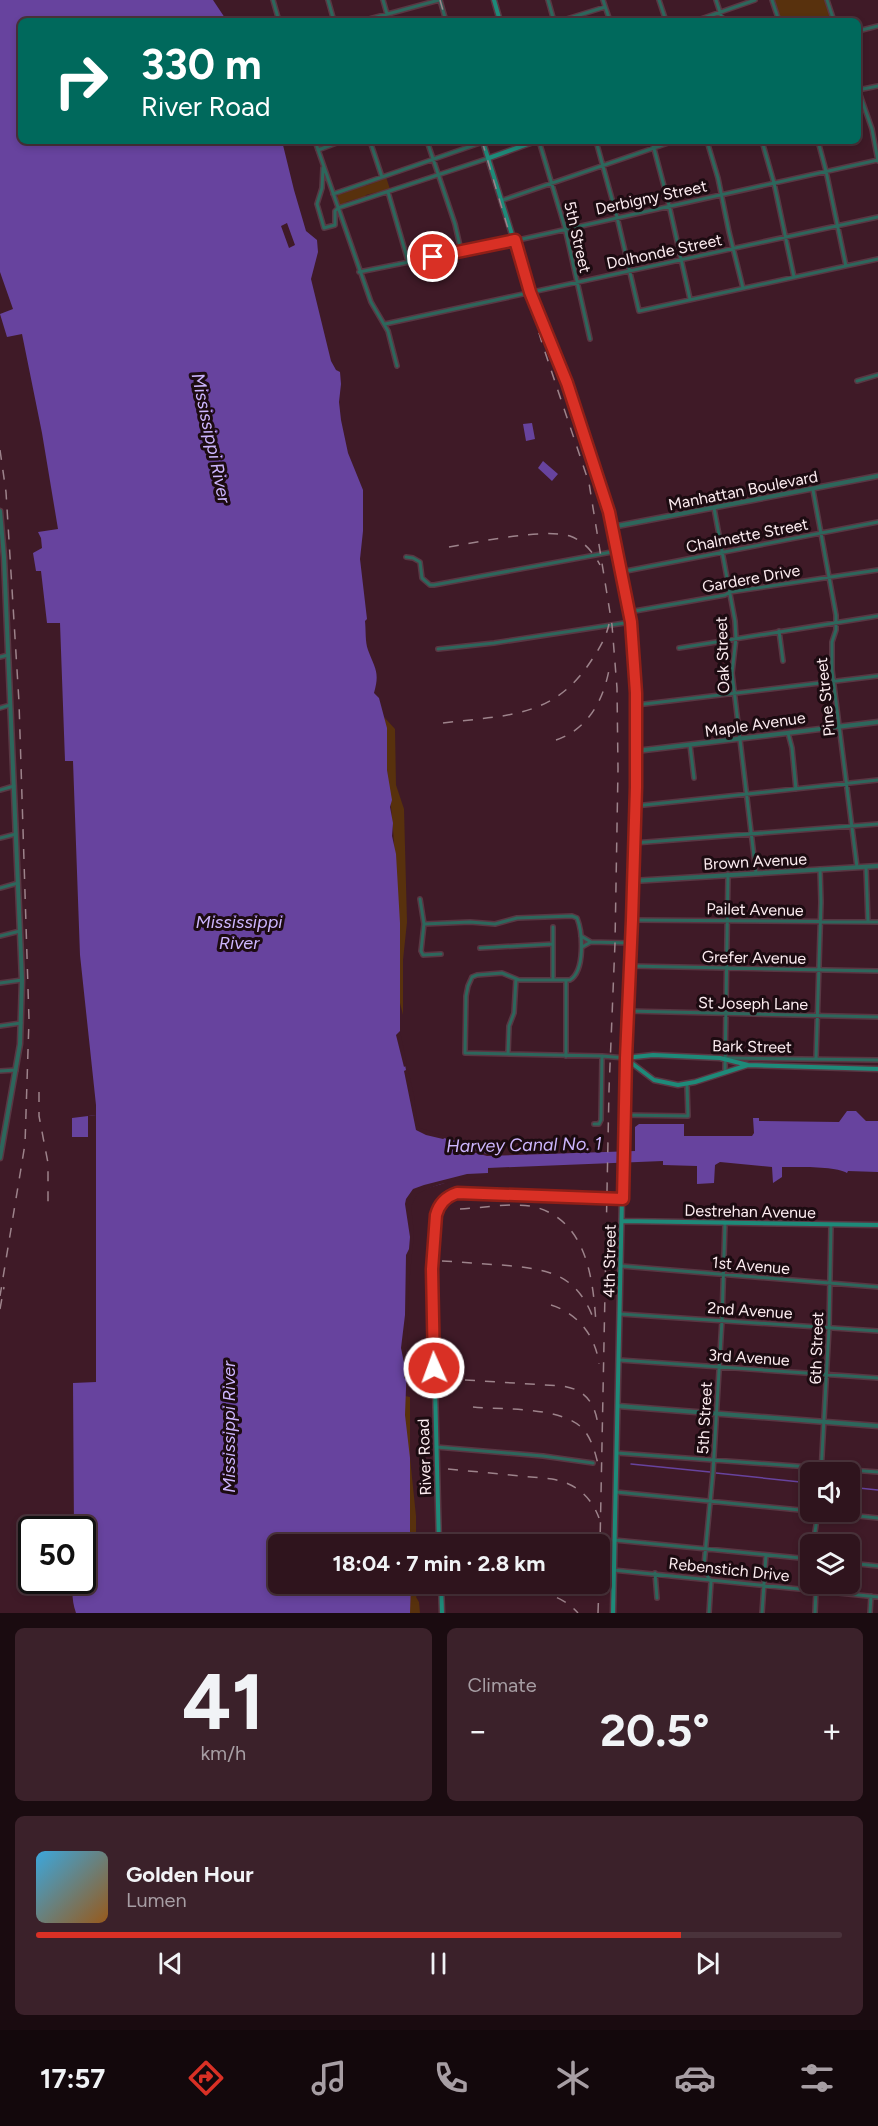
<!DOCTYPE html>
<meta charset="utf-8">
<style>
:root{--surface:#2f141d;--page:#3b212a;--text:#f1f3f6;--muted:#a79ea4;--line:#4a333b;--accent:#d93025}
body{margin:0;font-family:Figtree,sans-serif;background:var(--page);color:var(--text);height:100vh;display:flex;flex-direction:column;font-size:22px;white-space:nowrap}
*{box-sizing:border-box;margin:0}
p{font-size:20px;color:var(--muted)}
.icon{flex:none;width:33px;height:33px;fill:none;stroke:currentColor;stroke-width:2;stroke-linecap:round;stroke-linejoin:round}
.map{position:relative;height:1613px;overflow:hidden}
.panel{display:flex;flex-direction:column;gap:15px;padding:15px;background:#1a0b10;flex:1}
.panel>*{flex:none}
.hud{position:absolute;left:18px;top:18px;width:843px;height:126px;border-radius:9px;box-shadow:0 3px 9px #0003,0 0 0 2px var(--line);background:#00695c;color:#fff;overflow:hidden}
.fabs{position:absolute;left:800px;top:1462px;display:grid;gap:12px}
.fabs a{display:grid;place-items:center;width:60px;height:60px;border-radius:9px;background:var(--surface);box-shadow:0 3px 9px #0003,0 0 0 2px var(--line);font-size:30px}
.speed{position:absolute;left:18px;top:1516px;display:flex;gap:12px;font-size:30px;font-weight:700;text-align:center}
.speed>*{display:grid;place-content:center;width:78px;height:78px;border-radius:50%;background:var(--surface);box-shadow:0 3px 9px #0003,0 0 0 2px var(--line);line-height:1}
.speed .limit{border:3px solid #111;border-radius:9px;background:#fff;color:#111}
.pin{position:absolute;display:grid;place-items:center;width:51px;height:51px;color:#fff;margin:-26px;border:3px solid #fff;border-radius:50%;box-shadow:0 2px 6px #0007}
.me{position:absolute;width:66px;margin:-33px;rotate:358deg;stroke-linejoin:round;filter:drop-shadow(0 0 4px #0008)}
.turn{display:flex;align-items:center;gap:21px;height:126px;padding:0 24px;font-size:27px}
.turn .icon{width:78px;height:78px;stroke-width:2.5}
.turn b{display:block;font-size:42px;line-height:51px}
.big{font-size:45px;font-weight:700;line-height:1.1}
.panel .tile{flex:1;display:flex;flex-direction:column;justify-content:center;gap:9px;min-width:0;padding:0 21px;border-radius:9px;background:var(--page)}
.panel .dial{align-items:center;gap:0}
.dial b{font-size:78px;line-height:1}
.song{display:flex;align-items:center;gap:18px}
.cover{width:72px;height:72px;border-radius:9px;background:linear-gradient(135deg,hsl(200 70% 55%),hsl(30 70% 35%))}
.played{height:6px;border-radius:3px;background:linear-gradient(90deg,var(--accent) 80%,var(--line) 80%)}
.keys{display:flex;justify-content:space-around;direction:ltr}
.heat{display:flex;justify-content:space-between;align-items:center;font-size:33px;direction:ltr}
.panel .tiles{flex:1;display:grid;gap:15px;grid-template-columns:1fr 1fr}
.tile:last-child{grid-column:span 2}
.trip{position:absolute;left:268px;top:1534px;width:342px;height:60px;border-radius:9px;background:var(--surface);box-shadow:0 3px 9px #0003,0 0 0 2px var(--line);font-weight:700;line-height:60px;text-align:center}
.tab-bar{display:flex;height:96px;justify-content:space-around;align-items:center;background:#13080c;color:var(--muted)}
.tab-bar .icon{width:42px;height:42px}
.tab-bar .current{color:var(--accent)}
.tab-bar b{font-size:27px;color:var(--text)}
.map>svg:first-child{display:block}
</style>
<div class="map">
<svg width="878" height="1613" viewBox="0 0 878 1613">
<rect width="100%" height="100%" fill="#3f1a27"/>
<path fill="#58310d" d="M772,0H827L834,21H779Z
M386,177L390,189L366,195L365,198L356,202L357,199L346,202L343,206L337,202L338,194L343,191L342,194L365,184L364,186C373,184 378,180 386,177Z
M384,717L395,729L396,785L404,809L407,922L403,960V1015L399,999C398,926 397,852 388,780C385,759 389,737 384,717Z
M400,1395L410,1397V1458L416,1516V1545H405Z
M407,1584H414L420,1591L416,1597L419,1602L420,1613H404Z"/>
<path fill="#67439e" d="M0,0H213L227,21H21V141H282L294,190L306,231L317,240L318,252L311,279L331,361L336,370L340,372L341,384L339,402L341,420L348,453L363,490V531L360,559L367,619L365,621C366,630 365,642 368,650C375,669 380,672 374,693L379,698L387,728V770L392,800L390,807L393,823L392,836L396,854L400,923V1040L418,1130L445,1138L449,1136L487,1149V1156L635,1151V1127L639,1124H684V1136H752L754,1133L753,1118H759V1121L839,1122L847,1111H856L866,1121H878V1172L848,1171L847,1173C836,1166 798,1167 782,1167V1177L773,1183L772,1167L720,1162L715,1165L714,1183L697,1184V1166L663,1165V1161L488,1168V1175L468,1176L415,1192L408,1206L411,1233L407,1306V1362L405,1415L410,1458V1545H279V1584H411L410,1613H76C72,1602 72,1592 73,1581H82V1530H74L73,1383L96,1382V1137H72V1118L96,1115V1105L80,955L73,761H65L60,623H47L41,571H36L33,553L42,548L41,538L38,532L58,529L42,433L22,334L7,337L0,314L13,309L0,272Z
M532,423L535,439L526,441L523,424Z
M543,461L558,474L552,481L538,468Z"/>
<path fill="#3f1a27" d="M287,223L295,245L289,248L281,226Z
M400,1031L407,1065L404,1067L396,1035Z
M408,1069L414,1096L417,1121L420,1128L445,1136L449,1135L487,1149V1151L470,1146L448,1138L455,1144L487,1154V1156L457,1148L445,1138L443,1139L426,1135L416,1130L404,1071Z
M96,1115V1137H88V1116Z
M488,1173V1177L441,1184L427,1189L417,1194L411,1207L414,1233L409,1285L406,1379L404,1378V1363L401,1348L405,1315L406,1255L409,1249L410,1237L405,1204L406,1199L413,1189L424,1185L467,1174Z"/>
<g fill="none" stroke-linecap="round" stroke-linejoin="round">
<path stroke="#67439e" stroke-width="1.5" d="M631,1464L710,1472
M716,1473L810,1483
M849,1487L878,1490"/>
<g stroke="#593743" stroke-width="6">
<path id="minor" d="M273,0L279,21
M328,0L334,21
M383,0L389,21
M440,0L446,21
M548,0L554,21
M603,0L610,21
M659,0L666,21
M716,0L723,21
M772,0L779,21
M827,0L834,21
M362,21L439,0
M560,21L605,7
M695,21L755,0
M858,31L878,26
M858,89L872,129L878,161
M858,90L878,86
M315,141L371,302L388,331L397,366
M370,141L382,177
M427,141L455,224L461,251
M539,141L565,228L590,339
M596,141L617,217L639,311L878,259
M652,141L669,205L690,299
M707,141L718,178L729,232L743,288
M762,141L774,183L794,277
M818,141L826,171L846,266
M318,150L342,141
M323,168L322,188L317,204L324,228L335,225V211L338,208
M388,192L408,261
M333,194L483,142
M503,200L674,141
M338,208L489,158
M359,272L509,242L878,160
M385,324L878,217
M857,381L878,375
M813,490L836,615V630L832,642V670L857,867
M714,508L735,621L736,638L732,673L756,873
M406,557L413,558L420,562L422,578L430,585H434L617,551
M621,572L878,522
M629,612L725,595L730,592L878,570
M779,631L783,661
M679,648L878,616
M438,649L494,643L631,622
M0,657L8,655
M636,705L878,676
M0,708L10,705
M788,733L792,748L796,789
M690,745L694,778
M0,790L14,786
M635,806L878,780
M0,838L16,834
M634,843L878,824
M866,867L868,922
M0,888L18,883
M420,899L424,924L421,951L423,955L441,954
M632,920L878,922
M424,924L470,922L495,924L517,918L572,916L577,918C583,933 585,971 570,980H519L502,973L477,975L472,977L468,986L466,996L465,1053L602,1056L625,1058
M0,936L20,931
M581,936L591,942L582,947
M591,942L631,943
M480,948L553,944
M629,966L878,971
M553,979V927
M566,980V1056
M0,983L22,980
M627,1011L878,1017
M0,1026L21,1023
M508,1054L509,1026L514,1013L516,979
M727,1058L878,1060
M816,1059L821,902L820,869
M0,1071L16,1070
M725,1072L728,874
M624,1115L688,1116L687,1085
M594,1124H599L601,1120L602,1056
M621,1266L878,1287
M620,1314L878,1331
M619,1360L878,1378
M436,1447L543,1456L593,1463
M617,1453L878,1472
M821,1473L829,1328L831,1225
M616,1492L810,1511
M819,1512L878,1518
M614,1540L810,1559
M813,1545L818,1512
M849,1563L878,1566
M613,1570L878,1597
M655,1573L657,1598
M709,1613L711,1582L705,1572L704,1565L713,1472L722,1320L725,1223
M762,1613L766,1555
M815,1613L816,1590
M870,1613L871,1596"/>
</g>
<g stroke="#593743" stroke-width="7">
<path id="tertiary" d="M0,511L4,557L22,980L20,1044L0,1158
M612,527L878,476
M636,751L878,722
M633,881L878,866
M618,1406L878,1426"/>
</g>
<g stroke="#593743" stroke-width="7">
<path id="secondary" d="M494,0L500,21
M487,141L483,142L530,292L562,369L609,512L631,622L636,693L635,806L625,1058L613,1613
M489,158L536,141
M748,1065L695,1082L678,1085L654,1080L625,1058L653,1055L720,1058L748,1065L878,1069
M622,1221L878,1225
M439,1545L432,1269C433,1243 428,1203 457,1193L623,1199
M441,1584L442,1613"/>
</g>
<use href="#minor" stroke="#2d675c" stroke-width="3"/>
<use href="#tertiary" stroke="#2d675c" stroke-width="4"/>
<use href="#secondary" stroke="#1e8a79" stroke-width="4"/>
<path stroke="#9d838b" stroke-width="1.5" stroke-dasharray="10 10" stroke-linecap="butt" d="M440,0L446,21
M482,141L542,343L589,483L612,625L617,688L618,769L615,943L609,1090L600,1545
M0,450L6,492L19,702L29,1020L25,1144L0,1296
M449,547C478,542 544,528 570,536C584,541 593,552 600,565
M443,723C505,715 553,719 591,661C599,649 606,638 609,624
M556,740C588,729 603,701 609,670
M39,1092V1116L48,1163V1204
M460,1209C482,1208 514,1202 535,1207C587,1221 593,1279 596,1323
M442,1261C462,1262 482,1264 502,1265C543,1269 574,1271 592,1315
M551,1305C578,1313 596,1337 599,1364
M0,1309L4,1287
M465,1380L562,1386C585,1389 595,1403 598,1425
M473,1407C504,1410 563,1406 584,1430C592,1440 595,1452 598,1464
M448,1469L552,1479C575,1483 591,1496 599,1518
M498,1588C526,1591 557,1589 578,1613
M598,1613L599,1584"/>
</g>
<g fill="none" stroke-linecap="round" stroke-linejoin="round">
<g stroke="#8d1f18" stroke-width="15">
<path id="route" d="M433,257L515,240L530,292L567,383L609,512L631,622L636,693V787L632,920L626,1058L623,1199L457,1193C445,1197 439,1204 436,1215L432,1269L434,1368"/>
</g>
<use href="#route" stroke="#d93025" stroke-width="10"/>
</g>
<g text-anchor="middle" stroke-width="6" stroke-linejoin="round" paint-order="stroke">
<g font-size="16" fill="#fcecf0" stroke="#1c0b11">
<text transform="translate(651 197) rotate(-12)" y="6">Derbigny Street</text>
<text transform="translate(578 237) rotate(77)" y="6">5th Street</text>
<text transform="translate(664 251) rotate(-12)" y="6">Dolhonde Street</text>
<text transform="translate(743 490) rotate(-11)" y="6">Manhattan Boulevard</text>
<text transform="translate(747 535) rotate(-11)" y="6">Chalmette Street</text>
<text transform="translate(751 578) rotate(-10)" y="6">Gardere Drive</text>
<text transform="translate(722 655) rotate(-92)" y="6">Oak Street</text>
<text transform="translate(825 697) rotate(-96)" y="6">Pine Street</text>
<text transform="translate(755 724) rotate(-8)" y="6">Maple Avenue</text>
<text transform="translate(755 861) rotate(-3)" y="6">Brown Avenue</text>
<text transform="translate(755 909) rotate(1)" y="6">Pailet Avenue</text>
<text transform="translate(754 957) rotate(1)" y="6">Grefer Avenue</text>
<text transform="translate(753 1003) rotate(1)" y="6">St Joseph Lane</text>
<text transform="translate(752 1046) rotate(1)" y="6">Bark Street</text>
<text transform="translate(750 1211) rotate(1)" y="6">Destrehan Avenue</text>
<text transform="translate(609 1261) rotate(-89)" y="6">4th Street</text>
<text transform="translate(751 1265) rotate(5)" y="6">1st Avenue</text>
<text transform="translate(750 1310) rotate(4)" y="6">2nd Avenue</text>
<text transform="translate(816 1348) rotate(-88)" y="6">6th Street</text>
<text transform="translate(749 1357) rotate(4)" y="6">3rd Avenue</text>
<text transform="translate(704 1418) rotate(-87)" y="6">5th Street</text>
<text transform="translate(424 1457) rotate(-92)" y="6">River Road</text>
<text transform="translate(729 1569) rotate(6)" y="6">Rebenstich Drive</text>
</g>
<g font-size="18" font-style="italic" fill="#cdb6fe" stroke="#1c0b11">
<text transform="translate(211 438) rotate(78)" y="6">Mississippi River</text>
<text x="239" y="928">Mississippi<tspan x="239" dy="21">River</tspan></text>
<text transform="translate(524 1145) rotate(-1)" y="6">Harvey Canal No. 1</text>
<text transform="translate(229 1427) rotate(-90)" y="6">Mississippi River</text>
</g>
</g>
</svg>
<div class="fabs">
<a><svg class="icon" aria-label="sound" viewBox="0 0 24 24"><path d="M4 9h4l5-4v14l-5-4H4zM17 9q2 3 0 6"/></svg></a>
<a><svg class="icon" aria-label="layers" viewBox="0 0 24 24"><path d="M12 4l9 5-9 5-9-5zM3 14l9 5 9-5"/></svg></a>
</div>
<div class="speed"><div class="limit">50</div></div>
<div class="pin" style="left:433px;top:257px;background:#d93025"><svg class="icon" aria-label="arrive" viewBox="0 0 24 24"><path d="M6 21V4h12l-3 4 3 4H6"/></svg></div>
<svg class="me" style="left:434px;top:1368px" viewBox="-20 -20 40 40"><circle r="17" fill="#d93025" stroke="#fff" stroke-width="3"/><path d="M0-11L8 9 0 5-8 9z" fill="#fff"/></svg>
<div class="trip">18:04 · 7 min · 2.8 km</div>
<div class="hud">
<div class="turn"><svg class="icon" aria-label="right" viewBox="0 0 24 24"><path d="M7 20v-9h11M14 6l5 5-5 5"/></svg><div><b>330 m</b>River Road</div></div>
</div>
</div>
<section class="panel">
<div class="tiles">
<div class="tile dial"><b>41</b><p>km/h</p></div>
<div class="tile"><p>Climate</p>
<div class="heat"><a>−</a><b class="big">20.5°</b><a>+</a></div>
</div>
<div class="tile">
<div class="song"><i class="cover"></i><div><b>Golden Hour</b><p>Lumen</p></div></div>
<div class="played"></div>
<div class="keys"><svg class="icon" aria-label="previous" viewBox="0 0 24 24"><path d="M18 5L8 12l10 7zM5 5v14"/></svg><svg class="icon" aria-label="pause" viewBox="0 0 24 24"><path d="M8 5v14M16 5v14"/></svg><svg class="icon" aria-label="next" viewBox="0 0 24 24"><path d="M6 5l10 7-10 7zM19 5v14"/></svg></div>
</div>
</div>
</section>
<nav class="tab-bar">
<b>17:57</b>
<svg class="icon current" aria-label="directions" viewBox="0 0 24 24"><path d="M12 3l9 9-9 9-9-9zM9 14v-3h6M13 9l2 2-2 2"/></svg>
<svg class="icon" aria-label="music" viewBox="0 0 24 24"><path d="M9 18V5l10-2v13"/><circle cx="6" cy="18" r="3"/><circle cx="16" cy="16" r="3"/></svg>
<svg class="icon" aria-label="phone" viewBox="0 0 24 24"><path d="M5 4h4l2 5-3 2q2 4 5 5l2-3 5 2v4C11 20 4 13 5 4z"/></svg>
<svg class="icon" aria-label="climate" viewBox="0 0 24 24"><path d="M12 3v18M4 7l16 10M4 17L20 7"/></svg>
<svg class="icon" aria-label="car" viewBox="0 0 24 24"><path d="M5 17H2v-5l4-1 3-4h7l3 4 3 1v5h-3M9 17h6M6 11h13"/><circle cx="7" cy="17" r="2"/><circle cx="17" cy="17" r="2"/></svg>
<svg class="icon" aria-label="filters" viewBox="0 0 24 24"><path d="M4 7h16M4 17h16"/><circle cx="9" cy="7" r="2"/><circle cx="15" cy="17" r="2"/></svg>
</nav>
